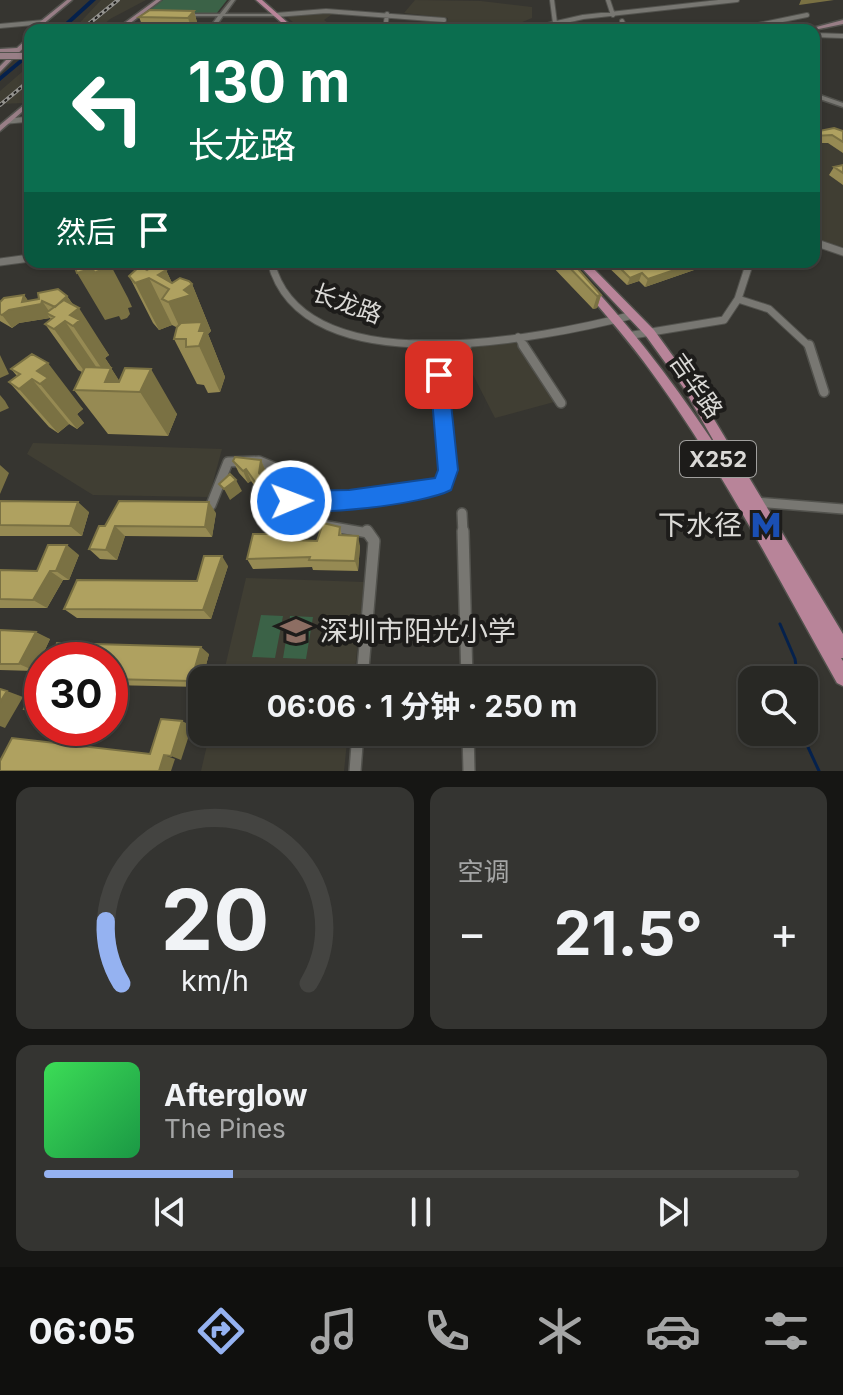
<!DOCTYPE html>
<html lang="zh">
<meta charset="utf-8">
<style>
:root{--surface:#282824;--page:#343431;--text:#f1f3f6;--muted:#a5a6a6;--line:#444441;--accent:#95b2f1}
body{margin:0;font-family:Inter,"Noto Sans SC",sans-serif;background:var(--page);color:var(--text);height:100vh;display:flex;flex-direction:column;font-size:30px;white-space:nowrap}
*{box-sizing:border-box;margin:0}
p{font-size:26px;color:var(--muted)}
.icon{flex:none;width:44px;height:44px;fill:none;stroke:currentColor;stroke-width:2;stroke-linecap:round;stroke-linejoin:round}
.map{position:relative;height:771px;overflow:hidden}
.panel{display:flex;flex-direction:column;gap:16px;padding:16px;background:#161614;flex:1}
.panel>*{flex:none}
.banner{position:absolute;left:24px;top:24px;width:796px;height:244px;border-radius:16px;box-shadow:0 2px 6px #0004,0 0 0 2px var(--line);background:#0b6e4f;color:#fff;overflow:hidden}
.buttons{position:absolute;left:738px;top:666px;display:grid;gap:16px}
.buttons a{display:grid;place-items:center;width:80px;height:80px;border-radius:16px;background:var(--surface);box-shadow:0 2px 6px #0004,0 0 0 2px var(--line);font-size:40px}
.speed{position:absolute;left:24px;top:642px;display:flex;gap:16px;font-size:40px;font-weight:700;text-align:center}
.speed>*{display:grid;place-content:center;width:104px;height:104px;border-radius:50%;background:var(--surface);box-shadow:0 2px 6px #0004,0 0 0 2px var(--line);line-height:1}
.speed .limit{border:12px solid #d22;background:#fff;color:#111}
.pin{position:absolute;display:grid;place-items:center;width:68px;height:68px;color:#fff;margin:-34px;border-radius:16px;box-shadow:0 4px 12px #0006}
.me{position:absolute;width:88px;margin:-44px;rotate:89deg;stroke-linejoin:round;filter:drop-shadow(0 0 6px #0008)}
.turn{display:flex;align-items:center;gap:28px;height:168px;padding:0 32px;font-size:36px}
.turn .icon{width:104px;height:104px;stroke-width:2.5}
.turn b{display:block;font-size:56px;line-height:68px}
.then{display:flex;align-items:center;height:76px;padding:0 32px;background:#0003;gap:16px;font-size:30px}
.big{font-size:60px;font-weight:700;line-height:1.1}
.panel .widget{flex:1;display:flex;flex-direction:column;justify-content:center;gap:12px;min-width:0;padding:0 28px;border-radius:16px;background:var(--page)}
.panel .dial{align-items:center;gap:0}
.dial svg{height:208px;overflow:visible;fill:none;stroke:var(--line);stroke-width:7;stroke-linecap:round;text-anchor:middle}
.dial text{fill:var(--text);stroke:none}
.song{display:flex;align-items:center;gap:24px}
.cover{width:96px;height:96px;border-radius:12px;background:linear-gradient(135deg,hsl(130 70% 55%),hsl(140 70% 35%))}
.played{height:8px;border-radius:4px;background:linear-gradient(90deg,var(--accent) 25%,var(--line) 25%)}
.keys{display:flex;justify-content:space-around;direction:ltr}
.heat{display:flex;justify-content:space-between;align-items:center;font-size:44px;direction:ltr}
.panel .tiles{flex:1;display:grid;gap:16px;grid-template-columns:1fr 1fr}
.widget:last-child{grid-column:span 2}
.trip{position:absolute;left:188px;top:666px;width:468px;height:80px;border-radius:16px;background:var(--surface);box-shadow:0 2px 6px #0004,0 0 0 2px var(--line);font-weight:700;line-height:80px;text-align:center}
.tab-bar{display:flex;height:128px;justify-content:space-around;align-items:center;background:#10100e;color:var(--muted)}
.tab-bar .icon{width:56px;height:56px}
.tab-bar .active{color:var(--accent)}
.tab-bar b{font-size:36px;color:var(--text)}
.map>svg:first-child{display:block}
</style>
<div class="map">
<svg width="843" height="771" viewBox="0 0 843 771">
<rect width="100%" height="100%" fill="#363530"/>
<path fill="#403e33" d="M101,0H146L110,19L98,30H73Z
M415,0L481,1L532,7V18L503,30H457L445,27L448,18L404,13Z
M335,12L324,20L335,28L330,30H302L286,16Z
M30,65V98L24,103L0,104V91Z
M827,133L843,137V247L814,239V135Z
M519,341L554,402L495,418L460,349Z
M33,443L222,449L209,497L93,495L27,454Z
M246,578L364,582L354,680H222Z
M210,732H348L344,771H201Z"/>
<path fill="#3b6247" d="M163,0H227L216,14L147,12Z
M261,615L283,616L275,658L252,657Z
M290,616L313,617L306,659L283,658Z"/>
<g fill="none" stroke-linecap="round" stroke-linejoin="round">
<path stroke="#05214c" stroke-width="3" d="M780,624L795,659L798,680
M801,732L819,771"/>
<path fill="#05214c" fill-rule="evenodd" d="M90,0H96L63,30H57Z
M30,51V56L0,81V76Z"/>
<g stroke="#52524d" stroke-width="6">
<path id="minor-far4" d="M552,0L555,23
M608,0L613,15
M276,15L326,11L444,20
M622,21L626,30
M555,24L572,30
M0,26L44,22
M385,30L387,14
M526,30L583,17L737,0
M734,30L807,15
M814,35L843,36"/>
</g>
<g stroke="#52524d" stroke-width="7">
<path id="minor-far3" d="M814,101L817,103
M9,121L30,119"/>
</g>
<g stroke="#52524d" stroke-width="9">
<path id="minor-far2" d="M814,242L843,252
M0,262L30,258
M271,262C302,388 545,338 633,315
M738,299L769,309L810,347
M633,335L724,320L738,299L750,262
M518,337L524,347"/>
</g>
<g stroke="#52524d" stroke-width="12">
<path id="minor-far1" d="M412,345H467
M523,345L561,403
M809,345L824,392
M291,501L349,500L444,484L448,470L436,346
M756,502L843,509
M211,505L228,462L259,461L281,470L290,506L299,521L368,533
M462,513L463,533"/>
</g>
<g stroke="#52524d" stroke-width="14">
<path id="minor" d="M463,531L467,680
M362,680L374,541L367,531
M468,732L469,771
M355,771L358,732"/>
</g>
<g stroke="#52524d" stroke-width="3">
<path id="tertiary" d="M231,0H235L225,14H276L278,15L276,16H223L213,30H208L218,16H181L179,15L181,14H220Z
M814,93L843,103V107L814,97Z"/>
</g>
<g stroke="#52524d" stroke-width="3">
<path id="secondary" d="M67,0H72L36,30H30Z
M156,0H161L121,30H115Z
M843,20V24L814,30H805Z
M30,36V41L0,72V66L14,52L0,53V49L17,48Z
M30,100V105L0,131V125Z"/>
</g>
<g stroke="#52524d" stroke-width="3">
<path id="primary" d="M256,0H262L296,30H290Z
M576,262H587L654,330L691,381L843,634V658H841L843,661V686L837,683C780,582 727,478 660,384C638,352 613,323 587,293L586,291L587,289H595C643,342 685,398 724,459L683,387L646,336Z"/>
</g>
<use href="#minor-far4" stroke="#787772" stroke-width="4"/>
<use href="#minor-far3" stroke="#787772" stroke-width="5"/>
<use href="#minor-far2" stroke="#787772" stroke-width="7"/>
<use href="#minor-far1" stroke="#787772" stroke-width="9"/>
<use href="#minor" stroke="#787772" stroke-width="11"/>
<use href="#tertiary" fill="#787772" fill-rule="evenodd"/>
<use href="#secondary" fill="#987e86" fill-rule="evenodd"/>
<use href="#primary" fill="#b88499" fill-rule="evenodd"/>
<g stroke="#94938f" stroke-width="4">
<path id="rail" d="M81,30L118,0
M0,105L30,80"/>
</g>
<use href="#rail" stroke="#1d1c1a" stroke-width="2" stroke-dasharray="3" stroke-linecap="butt"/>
<g stroke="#52524d" stroke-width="8" stroke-linecap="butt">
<path id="secondary-bridge" d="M0,56H30"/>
</g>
<use href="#secondary-bridge" stroke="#987e86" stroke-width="6"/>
</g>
<path fill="#968a53" d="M194,11L199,30H144L139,17Z
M843,131V153L828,143H814V132Z
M843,165V185L829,175L834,167Z
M548,262H572L601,295L597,308L593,309Z
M603,262H698L694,270L645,287L639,281L627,285Z
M147,270H166L172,283L192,284L211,331L208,334L225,377L220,392L208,393L204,385L197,384L174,339L177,329L176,327L172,325L159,330L153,323L129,276Z
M24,295L28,301L67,296L109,355L105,358L111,367L109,368H111L119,381L125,368L177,414L168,436L108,434L74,390L82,372L78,370L45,324L51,320L50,318L19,323L12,328L0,321V302Z
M32,354L83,409L77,414L84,423L77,429L69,424L58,433L49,427L9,382L17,376L11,369Z
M261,460L266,472L264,480L272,494L265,500L251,481L248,483L239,473L233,461Z
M0,501L89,512L82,536H0Z
M216,513L212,537L125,536L117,560L100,559L89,549L105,526Z
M340,527L342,536L360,546L358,571L313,570L312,567L253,569L247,559L271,534L296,532V541H317Z
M79,555L69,580H63L47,608H0V570L37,571Z
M228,566L211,619L77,618L64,609L197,581Z
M0,630L50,639L35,671L0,670Z
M209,654L200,687L110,685V660Z
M42,677V715L24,709Z"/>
<path fill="#7a7143" d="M801,0H834L799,5Z
M194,11L199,30H192L188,18Z
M102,262H109L128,298L132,307L128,308L130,314L127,318L121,320L119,316L105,320L77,273L93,268Z
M698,262L694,270L645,287L648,279Z
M166,270L179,298L184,290L192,284L211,331L208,334L225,377L220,392L199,346L185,339L168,302L169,289L158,275Z
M642,273L639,281L627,285L630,278Z
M149,278L172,325L159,330L135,283Z
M24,295L32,306L42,301L51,314L46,313L50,318L19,323L12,328L2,315L22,302Z
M601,295L597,308L593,309L597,296Z
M67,296L76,309L79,308L109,355L105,358L111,367L104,372L73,326L56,308Z
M65,321L97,368L87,375L54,329Z
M0,355L9,374L0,378Z
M48,363L83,409L77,414L84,423L77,429L40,384L37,371Z
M111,368L126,391L105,382Z
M151,369L177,414L168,436L140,392Z
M32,379L69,424L58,433L19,389Z
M0,395L5,401L9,408L0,412Z
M261,460L266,472L264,484L259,473Z
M0,465L9,473L0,494Z
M246,469L251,481L248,483L243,471Z
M236,480L242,491L230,500L224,489Z
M267,483L272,494L265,500L260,489Z
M78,502L89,512L82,536L70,526Z
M209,502L216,513L212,537L205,527Z
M292,521L296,532L295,551L291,540Z
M115,526L125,536L117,560L106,550Z
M358,536L360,546L358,571L355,561Z
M67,545L79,555L69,580L56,571Z
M222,556L228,566L211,619L203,610Z
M50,571L63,580L47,608L33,600Z
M36,632L50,639L35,671L19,664Z
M201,647L209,654L200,687L191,681Z
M7,691L23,697L5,728L0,726V702Z
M182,721L192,726L181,760L171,756Z
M164,755L175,759L171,771H159Z"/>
<path fill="#afa160" stroke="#7a7143" stroke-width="2" d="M150,10L194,11L188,18L139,17Z
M210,24H222L218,30H205Z
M834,128L843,131V142L832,135L814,136V132Z
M843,165V173L834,167Z
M88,262H102L104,267L101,270L94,273L93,268L77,273L75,268L89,264Z
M564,262H572L601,295L597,296Z
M614,262H698L648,279L642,273L630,278Z
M156,264L166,270L158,275L172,283L180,278L189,281L192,284L184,290L191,295L168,302L162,299L169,289L149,278L135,283L129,276L140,266L147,270Z
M58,289L67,296L55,307L42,301L41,304L9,310L2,315L0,314V302L4,298L24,295L22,302L39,299L38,293Z
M64,300L79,308L70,315L80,320L73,326L65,321L54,329L45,324L54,317L46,313Z
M202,322L199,331H205L199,346L186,347V339H174L177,327L181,323Z
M32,354L48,363L37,371L48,378L40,384L32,379L19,389L9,382L20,374L11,369Z
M85,367L111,368L105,382H119L125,368L151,369L140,392L74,390Z
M235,457L261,460L259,473L267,483L260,489L246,469L243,471L233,461Z
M230,474L236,480L224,489L219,484Z
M0,501L78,502L70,526L0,525Z
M119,501L209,502L205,527L115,526L106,550L89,549L99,526H105Z
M276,521H292L291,540L317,541L323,523L340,527L339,535L358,536L355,561L309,560L310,557L247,559L253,534H271Z
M48,545H67L56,571H50L33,600L0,599V570L37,571Z
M204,556H222L203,610L64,609L77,580L197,581Z
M0,630L36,632L19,664H0Z
M57,643L201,647L191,681L110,679V660H51Z
M37,677H42V710L24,709Z
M0,689L7,691L0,702Z
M161,719L182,721L171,756L164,755L159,771H0V761L12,738L150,754Z"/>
<path fill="#1a73e8" stroke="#114b97" stroke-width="2" d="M439,368L448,375L458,470L451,490C425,504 310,518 283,508L280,501L283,494L291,491L349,490L435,478L438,470L430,375Z"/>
<defs>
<g id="metro-bare" transform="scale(2.4)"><path d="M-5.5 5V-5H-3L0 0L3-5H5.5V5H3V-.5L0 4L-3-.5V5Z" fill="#1a4fb4" stroke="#1d1c1a" stroke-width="2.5" paint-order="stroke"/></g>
<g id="school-bare" transform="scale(2.4)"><path d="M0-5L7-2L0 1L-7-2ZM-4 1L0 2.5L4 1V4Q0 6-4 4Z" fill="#8d6e63" stroke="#1d1c1a" stroke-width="2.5" paint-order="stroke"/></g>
</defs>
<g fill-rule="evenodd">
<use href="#metro-bare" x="766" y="525"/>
<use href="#school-bare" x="296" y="631"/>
</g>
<g text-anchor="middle" stroke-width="8" stroke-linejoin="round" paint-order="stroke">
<rect fill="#1d1c1a" stroke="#a1a09e" stroke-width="2" x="680" y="441" width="76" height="36" rx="6"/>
<g font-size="22" font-weight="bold" fill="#dad9d6">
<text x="718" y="467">X252</text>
</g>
<g font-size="24" fill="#dad9d6" stroke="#1d1c1a">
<text transform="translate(347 304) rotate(20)" y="8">长龙路</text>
<text transform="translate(696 386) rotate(55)" y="8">吉华路</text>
</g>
<g font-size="28" fill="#dad9d6" stroke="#1d1c1a" text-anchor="end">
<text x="742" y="535">下水径</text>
<text x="320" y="641" text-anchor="start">深圳市阳光小学</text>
</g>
</g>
</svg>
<div class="buttons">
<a><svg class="icon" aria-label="search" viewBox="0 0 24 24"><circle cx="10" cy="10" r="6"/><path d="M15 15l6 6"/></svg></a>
</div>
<div class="speed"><div class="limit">30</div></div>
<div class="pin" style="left:439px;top:375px;background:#d93025"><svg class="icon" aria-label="arrive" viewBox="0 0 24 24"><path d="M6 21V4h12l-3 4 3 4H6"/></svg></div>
<svg class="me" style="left:291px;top:501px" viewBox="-20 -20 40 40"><circle r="17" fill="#1a73e8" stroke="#fff" stroke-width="3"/><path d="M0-11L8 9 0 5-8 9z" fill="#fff"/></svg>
<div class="trip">06:06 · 1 分钟 · 250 m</div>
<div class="banner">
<div class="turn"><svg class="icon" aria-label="left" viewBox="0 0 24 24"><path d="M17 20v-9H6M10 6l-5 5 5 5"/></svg><div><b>130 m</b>长龙路</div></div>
<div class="then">然后<svg class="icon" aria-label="arrive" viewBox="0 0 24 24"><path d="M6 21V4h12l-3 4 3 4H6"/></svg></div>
</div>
</div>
<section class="panel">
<div class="tiles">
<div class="widget dial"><svg viewBox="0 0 100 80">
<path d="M14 69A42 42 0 1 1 86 69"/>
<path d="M14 69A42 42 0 0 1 8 45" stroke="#95b2f1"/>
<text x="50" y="56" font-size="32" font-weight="700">20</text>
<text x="50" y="72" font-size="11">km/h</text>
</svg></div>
<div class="widget"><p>空调</p>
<div class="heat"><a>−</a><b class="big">21.5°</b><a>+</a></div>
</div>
<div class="widget">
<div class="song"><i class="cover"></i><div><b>Afterglow</b><p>The Pines</p></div></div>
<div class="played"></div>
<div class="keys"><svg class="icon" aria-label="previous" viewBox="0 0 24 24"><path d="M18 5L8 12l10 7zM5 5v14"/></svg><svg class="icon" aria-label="pause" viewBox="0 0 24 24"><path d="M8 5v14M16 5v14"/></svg><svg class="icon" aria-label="next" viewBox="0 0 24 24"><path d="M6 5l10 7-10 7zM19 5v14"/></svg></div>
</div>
</div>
</section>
<nav class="tab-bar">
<b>06:05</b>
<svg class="icon active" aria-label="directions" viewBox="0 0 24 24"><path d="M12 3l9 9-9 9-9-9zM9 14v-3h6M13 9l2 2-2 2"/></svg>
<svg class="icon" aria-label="music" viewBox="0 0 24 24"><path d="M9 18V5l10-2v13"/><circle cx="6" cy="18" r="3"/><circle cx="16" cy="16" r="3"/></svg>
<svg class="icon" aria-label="phone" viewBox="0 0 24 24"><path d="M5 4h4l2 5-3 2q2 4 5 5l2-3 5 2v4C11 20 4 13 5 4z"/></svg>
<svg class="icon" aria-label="climate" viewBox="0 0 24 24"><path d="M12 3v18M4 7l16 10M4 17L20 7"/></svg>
<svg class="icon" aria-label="car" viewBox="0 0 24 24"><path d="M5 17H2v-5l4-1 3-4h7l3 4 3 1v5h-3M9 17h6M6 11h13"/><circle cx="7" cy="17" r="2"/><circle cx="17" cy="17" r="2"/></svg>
<svg class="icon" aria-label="filters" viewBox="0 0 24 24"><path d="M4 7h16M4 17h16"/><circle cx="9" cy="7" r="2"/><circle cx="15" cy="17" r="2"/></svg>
</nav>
